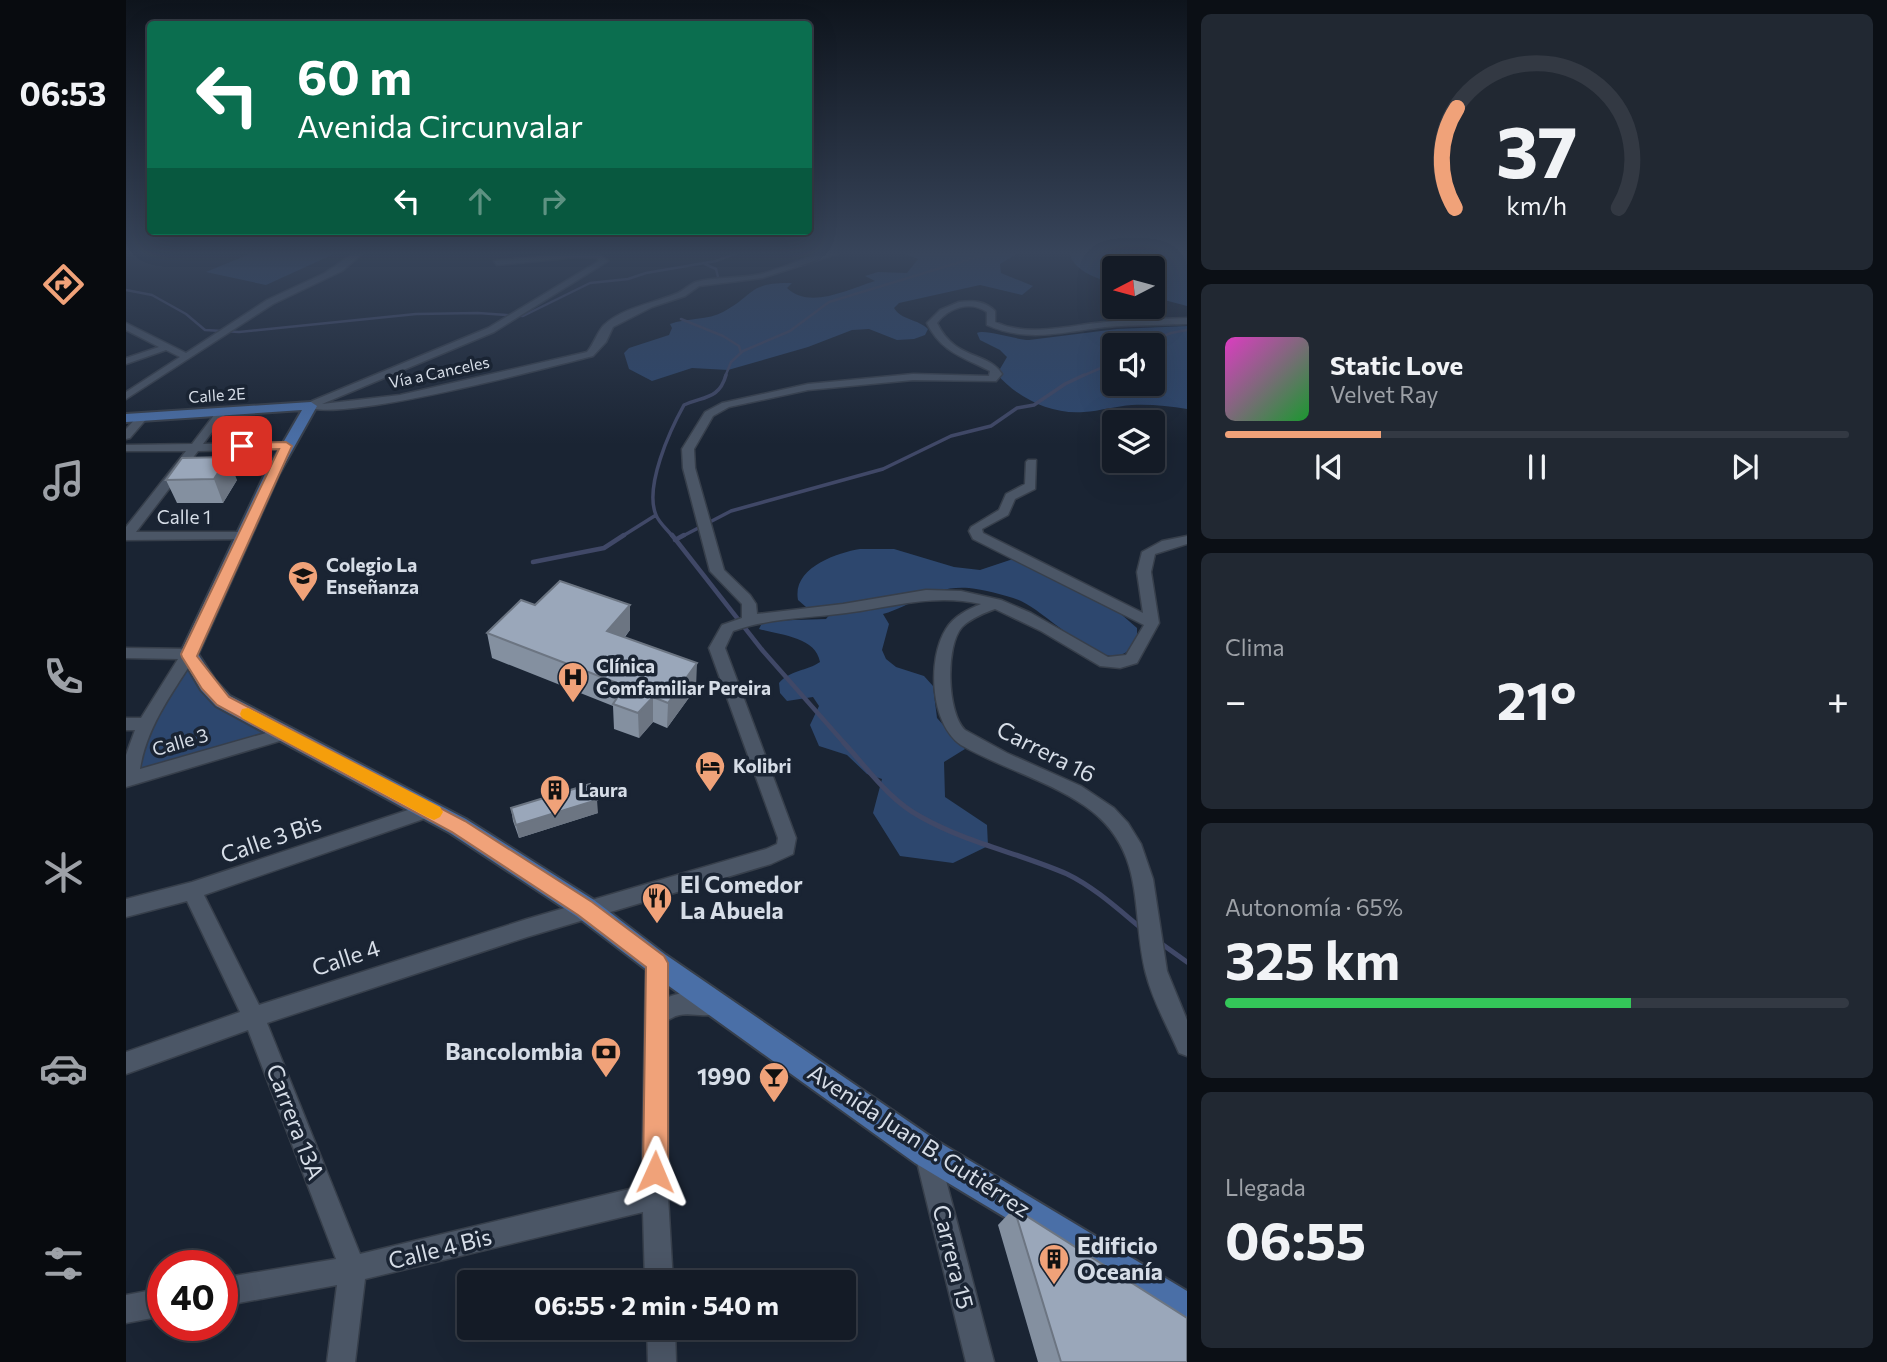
<!DOCTYPE html>
<html lang="es">
<meta charset="utf-8">
<style>
:root{--surface:#141b26;--page:#212832;--text:#f1f3f6;--muted:#9da1a7;--line:#333943;--accent:#f0a279}
body{margin:0;font-family:Commissioner,sans-serif;background:var(--page);color:var(--text);height:100vh;display:flex;flex-direction:column;font-size:26px;white-space:nowrap}
*{box-sizing:border-box;margin:0}
p{font-size:23px;color:var(--muted)}
.icon{flex:none;width:38px;height:38px;fill:none;stroke:currentColor;stroke-width:2;stroke-linecap:round;stroke-linejoin:round}
.map{position:relative;flex:1;overflow:hidden}
.side{display:flex;flex-direction:column;gap:14px;padding:14px;background:#0b0f15;width:700px}
.side>*{flex:none}
.top-card{position:absolute;left:21px;top:21px;width:665px;height:214px;border-radius:7px;box-shadow:0 7px 28px #0002,0 0 0 2px var(--line);background:#0b6e4f;color:#fff;overflow:hidden}
.needle{width:46px;rotate:264deg}
.buttons{position:absolute;left:976px;top:256px;display:grid;gap:14px}
.buttons a{display:grid;place-items:center;width:63px;height:63px;border-radius:7px;background:var(--surface);box-shadow:0 7px 28px #0002,0 0 0 2px var(--line);font-size:35px}
.speed{position:absolute;left:21px;top:1250px;display:flex;gap:14px;font-size:35px;font-weight:700;text-align:center}
.speed>*{display:grid;place-content:center;width:91px;height:91px;border-radius:50%;background:var(--surface);box-shadow:0 7px 28px #0002,0 0 0 2px var(--line);line-height:1}
.speed .limit{border:10px solid #d22;background:#fff;color:#111}
.pin{position:absolute;display:grid;place-items:center;width:60px;height:60px;color:#fff;margin:-30px;border-radius:14px;box-shadow:0 4px 10px #0006}
.me{position:absolute;width:77px;margin:-38px;rotate:1deg;stroke-linejoin:round;filter:drop-shadow(0 0 5px #0008)}
.turn{display:flex;align-items:center;gap:24px;height:147px;padding:0 35px;font-size:32px}
.turn .icon{width:91px;height:91px;stroke-width:2.5}
.turn b{display:block;font-size:49px;line-height:60px}
.lanes{display:flex;align-items:center;height:66px;padding:0 35px;background:#0003;justify-content:center;gap:35px;direction:ltr}
.lanes .off{opacity:.35}
.big{font-size:52px;font-weight:700;line-height:1.1}
.side .widget{flex:1;display:flex;flex-direction:column;justify-content:center;gap:10px;min-width:0;padding:0 24px;border-radius:10px;background:var(--page)}
.side .dial{align-items:center;gap:0}
.dial svg{height:182px;overflow:visible;fill:none;stroke:var(--line);stroke-width:7;stroke-linecap:round;text-anchor:middle}
.dial text{fill:var(--text);stroke:none}
.song{display:flex;align-items:center;gap:21px}
.cover{width:84px;height:84px;border-radius:10px;background:linear-gradient(135deg,hsl(310 70% 55%),hsl(130 70% 35%))}
.played{height:7px;border-radius:4px;background:linear-gradient(90deg,var(--accent) 25%,var(--line) 25%)}
.keys{display:flex;justify-content:space-around;direction:ltr}
.heat{display:flex;justify-content:space-between;align-items:center;font-size:38px;direction:ltr}
.charge{height:10px;border-radius:5px;background:linear-gradient(90deg,#34c759 65%,var(--line) 0)}
.trip{position:absolute;left:331px;top:1270px;width:399px;height:70px;border-radius:7px;background:var(--surface);box-shadow:0 7px 28px #0002,0 0 0 2px var(--line);font-weight:700;line-height:70px;text-align:center}
main{display:flex;flex:1;min-height:0}
.dock{display:flex;flex-direction:column;width:126px;justify-content:space-around;align-items:center;background:#080b0f;color:var(--muted)}
.dock .icon{width:49px;height:49px}
.dock .current{color:var(--accent)}
.dock b{font-size:32px;color:var(--text)}
.map>svg:first-child{display:block}
</style>
<main>
<nav class="dock">
<b>06:53</b>
<svg class="icon current" aria-label="directions" viewBox="0 0 24 24"><path d="M12 3l9 9-9 9-9-9zM9 14v-3h6M13 9l2 2-2 2"/></svg>
<svg class="icon" aria-label="music" viewBox="0 0 24 24"><path d="M9 18V5l10-2v13"/><circle cx="6" cy="18" r="3"/><circle cx="16" cy="16" r="3"/></svg>
<svg class="icon" aria-label="phone" viewBox="0 0 24 24"><path d="M5 4h4l2 5-3 2q2 4 5 5l2-3 5 2v4C11 20 4 13 5 4z"/></svg>
<svg class="icon" aria-label="climate" viewBox="0 0 24 24"><path d="M12 3v18M4 7l16 10M4 17L20 7"/></svg>
<svg class="icon" aria-label="car" viewBox="0 0 24 24"><path d="M5 17H2v-5l4-1 3-4h7l3 4 3 1v5h-3M9 17h6M6 11h13"/><circle cx="7" cy="17" r="2"/><circle cx="17" cy="17" r="2"/></svg>
<svg class="icon" aria-label="filters" viewBox="0 0 24 24"><path d="M4 7h16M4 17h16"/><circle cx="9" cy="7" r="2"/><circle cx="15" cy="17" r="2"/></svg>
</nav>
<div class="map">
<svg width="1061" height="1362" viewBox="0 0 1061 1362">
<rect width="100%" height="100%" fill="#1a2433"/>
<path fill="#2d476e" fill-rule="evenodd" d="M126,253H210L140,285L80,272Z
M777,253H892L874,264L875,273L907,286L896,295L854,285L773,303L768,308C775,320 792,319 802,329L799,335L788,339L771,340L743,329L726,330L682,347L602,370L566,368L526,381L503,369L498,353L503,348L543,335L546,328L544,324C560,318 583,320 597,312C629,295 622,282 666,283L661,288C684,310 722,289 749,281L739,276L752,272L781,273L792,259Z
M943,253H1061V306L1027,297V268H989V284C971,278 950,273 943,253Z
M1061,326V409C1043,406 1024,404 1006,405C990,406 974,411 958,412C926,415 891,398 871,374L881,357L874,350L854,340L851,333C860,329 890,340 903,340L991,329ZM989,345H1027V383H989Z
M734,549H768L828,567L854,570L887,559L973,595L1011,628V644C1004,650 997,656 988,656C963,658 919,612 895,601C881,595 858,590 843,588C806,585 788,605 757,614L763,624L756,650L760,659L770,667L798,676L807,686L811,718L839,749L818,762L819,797L861,825L862,846L827,863L774,856L747,813L756,779L741,774L721,755L693,746L684,725L693,706L687,697L661,701L654,693L653,683C664,670 681,671 694,662C690,637 654,635 633,629L637,621L700,619L705,613L680,607L672,600C666,568 710,553 734,549Z
M63,654L82,685L161,733L4,778L6,759Z"/>
<g fill="none" stroke-linecap="round" stroke-linejoin="round">
<path stroke="#404867" stroke-width="2.5" d="M579,264L590,269L592,277
M0,290L26,295L60,314L79,330L113,332L290,314L352,313L397,316L464,283L502,279L520,273L590,261L611,253
M555,319L597,336L613,346L615,353
M1016,345L1045,333L1061,330
M599,377L605,362L617,351L664,331L703,302L864,253
M954,377L989,362"/>
<path stroke="#404867" stroke-width="3.5" d="M495,537L530,515
M547,537C542,530 533,523 530,515C518,487 544,430 558,405C577,396 593,400 600,375
M555,537L605,511L757,469L825,436L865,426L891,408L908,405L939,384L958,375"/>
<path stroke="#404867" stroke-width="4.5" d="M546,535L637,651L719,744
M549,540L558,535
M407,562L478,548L498,535"/>
<path stroke="#404867" stroke-width="5" d="M718,743C742,769 763,800 795,817C841,843 893,853 941,874C968,887 992,909 1015,928
M1033,942L1061,962"/>
<g stroke="#373f4b" stroke-width="3">
<path id="minor" d="M228,253H237L216,271L147,304L0,399V392L54,357L40,350L0,364V358L33,347L0,330V323L60,353L141,300L199,273Z
M444,253L473,254L482,261L368,332L196,404L274,395L461,352C468,344 471,332 478,325C498,307 529,303 552,293C558,290 564,284 570,282C591,276 614,279 635,274C662,267 684,253 713,253L636,278L573,286L559,296L526,307L487,327L480,342L467,356C424,367 207,425 180,406L186,401L362,328L473,261L471,258L451,257L371,265L368,261Z
M833,302C847,300 859,301 869,311V322C905,338 942,325 980,322C1007,319 1034,319 1061,318V324C1034,325 1006,325 979,327C938,332 901,343 861,325V312C844,300 822,308 811,323C829,361 862,351 876,374L870,381L787,380L682,390L603,407L587,416L568,449L569,468L598,570L624,595L630,604L631,614L717,604L800,590L835,591L875,600L905,613L982,657L1000,655L1018,625L847,539L843,531L845,527L873,510L880,494L899,484L900,462L902,460H910L909,489L889,499L882,515L856,529L857,533L1017,613L1011,572L1016,552L1036,541L1061,536V544L1029,554L1025,572L1033,623L1011,663L994,668L974,666L915,631L869,609C858,613 845,618 836,627C819,646 821,713 839,730L881,753L955,786L988,808L1002,823L1015,844L1027,879L1041,971L1061,1020V1056L1053,1053C1042,1027 1027,1002 1020,974C1004,911 1022,850 959,806C921,780 875,768 835,745C804,724 801,659 820,629C828,616 841,610 855,604C808,593 766,607 720,613C682,618 644,618 607,631L599,648L670,838L667,854L645,864L401,937L141,1023L234,1254L516,1186L520,963L524,956L531,953L538,956L542,963V997C559,990 574,992 591,999L594,1006L591,1013C573,1020 561,1008 542,1020V1196L547,1283H519L517,1212L239,1279L229,1362H201L211,1285L96,1306V1278L210,1259L122,1030L0,1074V1052L114,1012L61,901L0,917V899L66,882L303,803L309,805L312,810L309,815L78,895L133,1005L401,919L640,849L651,844L652,838L583,648L596,625L616,618V604L584,571L557,468L556,449L579,412L596,403L682,384L787,374L863,376L864,371C837,357 815,352 801,323L814,310Z
M92,410L101,412L77,444L160,443L166,446L160,449L72,451L10,532H116L121,533V539L0,540V527L60,451H0V445L66,444Z
M13,415L22,417L4,438L0,439V429Z
M0,648L63,649L71,654C48,691 21,725 14,769L161,727L167,729L169,733L167,737L0,787V755L9,730H0V718H15L52,659L0,658Z
M801,1142L810,1145L813,1154L868,1362H840L789,1154L792,1145Z
M37,1288V1316L0,1323V1295Z
M521,1328H549L550,1362H522Z"/>
</g>
<g stroke="#373f4b" stroke-width="4">
<path id="major" d="M185,402L191,406L153,474L72,654L89,680L104,696L340,819L468,900L540,955L811,1141L1061,1291V1327L789,1163L522,971L450,916L324,833L90,706L75,690L54,654L139,474L176,410L0,422V414Z"/>
</g>
<use href="#minor" fill="#4b5666" fill-rule="evenodd"/>
<use href="#major" fill="#4a6fa7" fill-rule="evenodd"/>
</g>
<path fill="#8490a0" d="M56,458L111,480L97,503H51L40,480Z
M504,605V630L499,637L570,688L541,728L527,722L513,738L488,729L487,706L366,658L361,633Z
M385,808L472,813L393,838L387,821Z
M888,1208L1061,1362H912L872,1225Z"/>
<path fill="#6c7582" d="M102,457L111,480L97,503L88,479Z
M504,605V630L483,655L481,631Z
M571,663L570,688L541,728L542,703Z
M527,697V722L513,738L512,713Z
M471,800L472,813L393,838L390,825Z"/>
<path fill="#9aa7ba" stroke="#6c7582" stroke-width="2" d="M102,457L88,479L40,480L56,458Z
M434,581L504,605L481,631L571,663L542,703L527,697L512,713L487,704L499,686L361,633L395,600L409,605Z
M464,784L471,800L390,825L385,808Z
M888,1208L1061,1318V1362H935Z"/>
<linearGradient id="sky" x2="0" y2="1"><stop stop-color="#0e141c"/><stop offset="0.57" stop-color="#38455b"/><stop offset="1" stop-color="#38455b" stop-opacity="0"/></linearGradient>
<rect width="1061" height="444" fill="url(#sky)"/>
<path fill="#f0a279" stroke="#9c694f" stroke-width="2" d="M160,442L166,446L71,656L103,697L339,821L466,902L538,956L542,963V1172L538,1181L529,1184L520,1181L517,1172L520,967L452,915L326,832L91,705L76,689L56,657L55,654L153,449L116,450L110,446L116,443Z"/>
<path fill="#f59e0b" d="M122,708L314,807L317,812L314,817L308,820L301,817L116,718L114,714L116,709Z"/>
<defs>
<g id="school-pin" transform="scale(1.575)"><path d="M0 17L-7.5 6A9.5 9.5 0 1 1 7.5 6Z" fill="#f0a279" stroke="#1a2433"/><path d="M0-5L7-2L0 1L-7-2ZM-4 1L0 2.5L4 1V4Q0 6-4 4Z" fill="#111"/></g>
<g id="hospital-pin" transform="scale(1.575)"><path d="M0 17L-7.5 6A9.5 9.5 0 1 1 7.5 6Z" fill="#f0a279" stroke="#1a2433"/><path d="M-5-5h3v3.5h4V-5h3V5h-3V1.5h-4V5h-3Z" fill="#111"/></g>
<g id="hotel-pin" transform="scale(1.575)"><path d="M0 17L-7.5 6A9.5 9.5 0 1 1 7.5 6Z" fill="#f0a279" stroke="#1a2433"/><path d="M-6-4.5h1.5V1H6V5H4.5V3h-9V5H-6ZM-4 0a1.8 1.8 0 1 1 3.6 0ZM.5 0V-2.5h3Q6-2.5 6 0Z" fill="#111"/></g>
<g id="building-pin" transform="scale(1.575)"><path d="M0 17L-7.5 6A9.5 9.5 0 1 1 7.5 6Z" fill="#f0a279" stroke="#1a2433"/><path d="M-4-6H4V6H1V3H-1V6H-4ZM-2.5-4.3h1.7v1.8h-1.7ZM.8-4.3h1.7v1.8H.8ZM-2.5-1h1.7V.8h-1.7ZM.8-1h1.7V.8H.8Z" fill="#111"/></g>
<g id="restaurant-pin" transform="scale(1.575)"><path d="M0 17L-7.5 6A9.5 9.5 0 1 1 7.5 6Z" fill="#f0a279" stroke="#1a2433"/><path d="M-5-6h1v4h1v-4h1v4h1v-4h1v5L-1.5 .5V6h-2V.5L-5-1ZM5-6V6H3V1.5H1.5Q1.5-4 5-6Z" fill="#111"/></g>
<g id="bank-pin" transform="scale(1.575)"><path d="M0 17L-7.5 6A9.5 9.5 0 1 1 7.5 6Z" fill="#f0a279" stroke="#1a2433"/><path d="M-6-4H6V4H-6ZM0-2.3a2.3 2.3 0 1 0 0 4.6a2.3 2.3 0 1 0 0-4.6Z" fill="#111"/></g>
<g id="bar-pin" transform="scale(1.575)"><path d="M0 17L-7.5 6A9.5 9.5 0 1 1 7.5 6Z" fill="#f0a279" stroke="#1a2433"/><path d="M-6-5H6L.8 .8V4.5H3.5V6h-7V4.5H-.8V.8Z" fill="#111"/></g>
</defs>
<g fill-rule="evenodd">
<use href="#school-pin" x="177" y="576"/>
<use href="#hospital-pin" x="447" y="677"/>
<use href="#hotel-pin" x="584" y="766"/>
<use href="#building-pin" x="429" y="790"/>
<use href="#restaurant-pin" x="531" y="898"/>
<use href="#bank-pin" x="480" y="1052"/>
<use href="#bar-pin" x="648" y="1077"/>
<use href="#building-pin" x="928" y="1259"/>
</g>
<g text-anchor="middle" stroke-width="7" stroke-linejoin="round" paint-order="stroke">
<g font-size="16" fill="#d6dde7" stroke="#1a2433">
<text transform="translate(313 372) rotate(-12)" y="6">Vía a Canceles</text>
<text transform="translate(91 395) rotate(-4)" y="6">Calle 2E</text>
</g>
<g font-size="19" fill="#d6dde7" stroke="#1a2433">
<text x="58" y="524">Calle 1</text>
<text transform="translate(54 742) rotate(-16)" y="7">Calle 3</text>
</g>
<g font-size="19" font-weight="bold" fill="#d6dde7" stroke="#1a2433" text-anchor="start">
<text x="200" y="572">Colegio La<tspan x="200" dy="22">Enseñanza</tspan></text>
<text x="470" y="673">Clínica<tspan x="470" dy="22">Comfamiliar Pereira</tspan></text>
<text x="607" y="773">Kolibri</text>
<text x="452" y="797">Laura</text>
</g>
<g font-size="23" fill="#d6dde7" stroke="#1a2433">
<text transform="translate(920 752) rotate(27)" y="8">Carrera 16</text>
<text transform="translate(145 839) rotate(-19)" y="8">Calle 3 Bis</text>
<text transform="translate(220 958) rotate(-18)" y="8">Calle 4</text>
<text transform="translate(169 1122) rotate(69)" y="8">Carrera 13A</text>
<text transform="translate(793 1141) rotate(33)" y="8">Avenida Juan B. Gutiérrez</text>
<text transform="translate(314 1249) rotate(-14)" y="8">Calle 4 Bis</text>
<text transform="translate(827 1257) rotate(76)" y="8">Carrera 15</text>
</g>
<g font-size="23" font-weight="bold" fill="#d6dde7" stroke="#1a2433" text-anchor="start">
<text x="554" y="893">El Comedor<tspan x="554" dy="26">La Abuela</tspan></text>
<text x="457" y="1060" text-anchor="end">Bancolombia</text>
<text x="625" y="1085" text-anchor="end">1990</text>
<text x="951" y="1254">Edificio<tspan x="951" dy="26">Oceanía</tspan></text>
</g>
</g>
</svg>
<div class="buttons">
<a><svg class="needle" viewBox="-14 -14 28 28"><path d="M0-13l5 13h-10z" fill="#e53935"/><path d="M0 13l5-13h-10z" fill="#9da1a7"/></svg></a>
<a><svg class="icon" aria-label="sound" viewBox="0 0 24 24"><path d="M4 9h4l5-4v14l-5-4H4zM17 9q2 3 0 6"/></svg></a>
<a><svg class="icon" aria-label="layers" viewBox="0 0 24 24"><path d="M12 4l9 5-9 5-9-5zM3 14l9 5 9-5"/></svg></a>
</div>
<div class="speed"><div class="limit">40</div></div>
<div class="pin" style="left:116px;top:446px;background:#d93025"><svg class="icon" aria-label="arrive" viewBox="0 0 24 24"><path d="M6 21V4h12l-3 4 3 4H6"/></svg></div>
<svg class="me" style="left:529px;top:1172px" viewBox="-20 -20 40 40"><path d="M0-17L14 15 0 8-14 15z" fill="#f0a279" stroke="#fff" stroke-width="4"/></svg>
<div class="trip">06:55 · 2 min · 540 m</div>
<div class="top-card">
<div class="turn"><svg class="icon" aria-label="left" viewBox="0 0 24 24"><path d="M17 20v-9H6M10 6l-5 5 5 5"/></svg><div><b>60 m</b>Avenida Circunvalar</div></div>
<div class="lanes"><svg class="icon" aria-label="left" viewBox="0 0 24 24"><path d="M17 20v-9H6M10 6l-5 5 5 5"/></svg><svg class="icon off" aria-label="ahead" viewBox="0 0 24 24"><path d="M12 20V5M6 11l6-6 6 6"/></svg><svg class="icon off" aria-label="right" viewBox="0 0 24 24"><path d="M7 20v-9h11M14 6l5 5-5 5"/></svg></div>
</div>
</div>
<section class="side">
<div class="widget dial"><svg viewBox="0 0 100 80">
<path d="M14 69A42 42 0 1 1 86 69"/>
<path d="M14 69A42 42 0 0 1 15 25" stroke="#f0a279"/>
<text x="50" y="56" font-size="32" font-weight="700">37</text>
<text x="50" y="72" font-size="11">km/h</text>
</svg></div>
<div class="widget">
<div class="song"><i class="cover"></i><div><b>Static Love</b><p>Velvet Ray</p></div></div>
<div class="played"></div>
<div class="keys"><svg class="icon" aria-label="previous" viewBox="0 0 24 24"><path d="M18 5L8 12l10 7zM5 5v14"/></svg><svg class="icon" aria-label="pause" viewBox="0 0 24 24"><path d="M8 5v14M16 5v14"/></svg><svg class="icon" aria-label="next" viewBox="0 0 24 24"><path d="M6 5l10 7-10 7zM19 5v14"/></svg></div>
</div>
<div class="widget"><p>Clima</p>
<div class="heat"><a>−</a><b class="big">21°</b><a>+</a></div>
</div>
<div class="widget"><p>Autonomía · 65%</p><b class="big">325 km</b><div class="charge"></div></div>
<div class="widget"><p>Llegada</p><b class="big">06:55</b></div>
</section>
</main>
